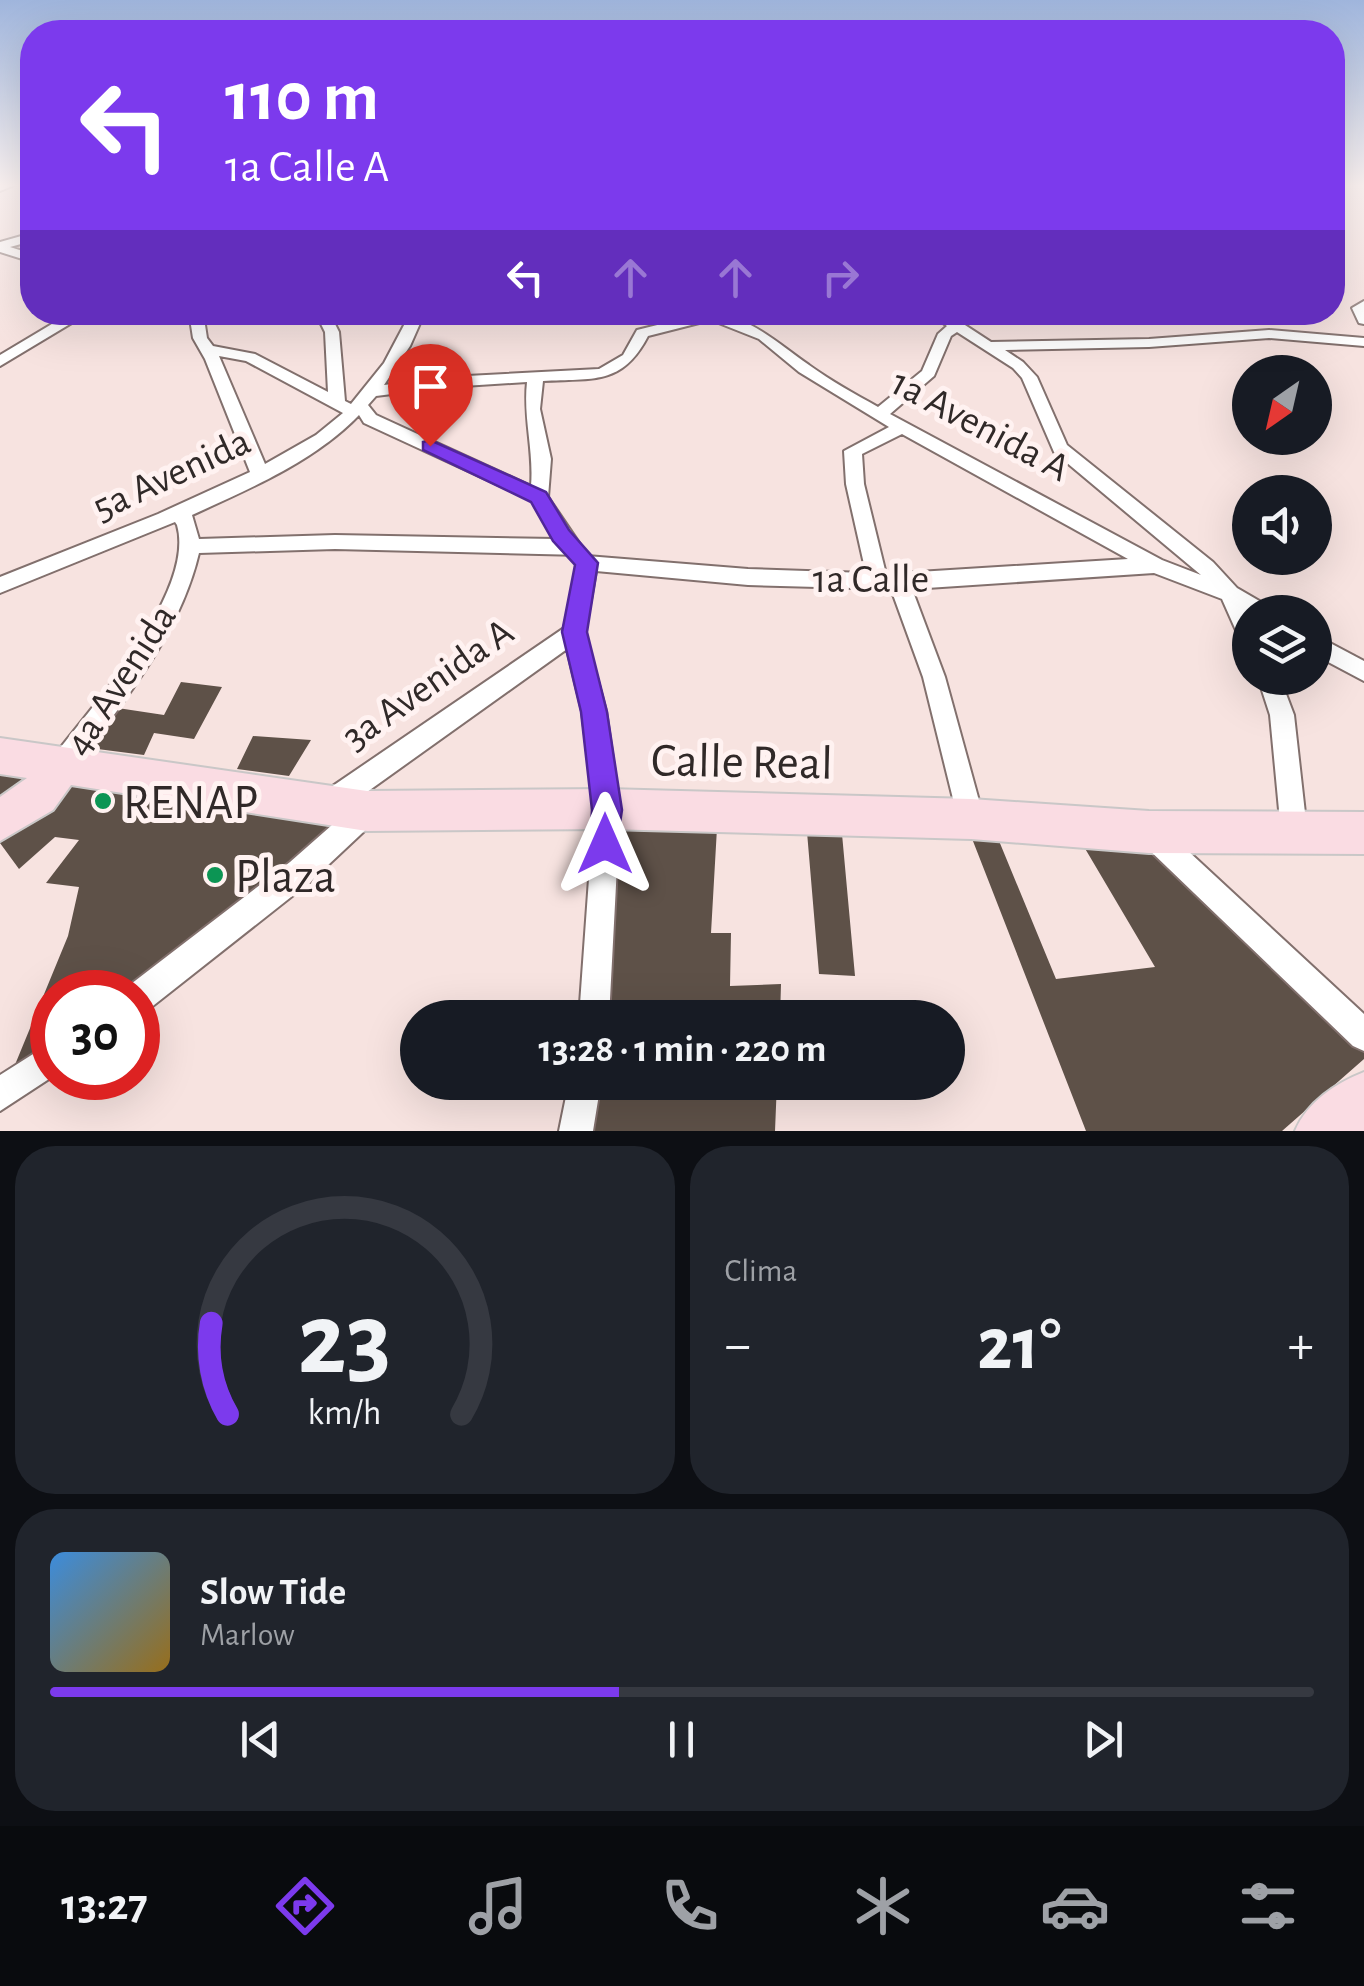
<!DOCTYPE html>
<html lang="es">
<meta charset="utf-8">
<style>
:root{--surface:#171b24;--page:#20242c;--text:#f1f3f6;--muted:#9ea1a6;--line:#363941;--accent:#7c3aed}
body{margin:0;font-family:"Alegreya Sans",sans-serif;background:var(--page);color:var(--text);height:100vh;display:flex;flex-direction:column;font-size:38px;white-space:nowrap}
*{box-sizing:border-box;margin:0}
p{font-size:32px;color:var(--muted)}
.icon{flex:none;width:55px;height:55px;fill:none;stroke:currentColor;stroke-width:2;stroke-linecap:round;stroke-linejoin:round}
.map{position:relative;height:1131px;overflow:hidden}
.drawer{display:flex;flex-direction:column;gap:15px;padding:15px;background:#0d0f14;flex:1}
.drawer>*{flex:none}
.hud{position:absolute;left:20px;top:20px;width:1325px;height:305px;border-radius:40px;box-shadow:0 10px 40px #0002;background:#7c3aed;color:#fff;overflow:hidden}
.needle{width:65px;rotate:214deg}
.fabs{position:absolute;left:1232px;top:355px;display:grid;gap:20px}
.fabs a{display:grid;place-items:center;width:100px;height:100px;border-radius:50%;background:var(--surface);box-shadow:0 10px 40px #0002;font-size:50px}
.speed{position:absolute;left:30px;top:970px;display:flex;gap:20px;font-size:50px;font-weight:700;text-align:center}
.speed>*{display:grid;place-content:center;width:130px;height:130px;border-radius:50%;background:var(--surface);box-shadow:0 10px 40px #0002;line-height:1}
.speed .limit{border:15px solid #d22;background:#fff;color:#111}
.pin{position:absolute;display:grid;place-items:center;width:85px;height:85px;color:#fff;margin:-102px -42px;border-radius:50% 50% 50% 0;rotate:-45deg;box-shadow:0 0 10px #0007}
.pin .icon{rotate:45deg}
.me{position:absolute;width:110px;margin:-55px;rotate:0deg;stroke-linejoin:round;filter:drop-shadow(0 0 8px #0008)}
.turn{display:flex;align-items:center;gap:35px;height:210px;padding:0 40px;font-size:45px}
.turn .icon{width:130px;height:130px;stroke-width:2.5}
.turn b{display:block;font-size:70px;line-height:85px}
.lanes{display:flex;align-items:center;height:95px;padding:0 40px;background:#0003;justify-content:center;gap:50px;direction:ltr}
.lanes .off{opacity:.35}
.big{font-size:75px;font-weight:600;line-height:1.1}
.drawer .widget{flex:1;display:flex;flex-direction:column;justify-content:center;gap:15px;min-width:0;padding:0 35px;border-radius:40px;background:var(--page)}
.drawer .dial{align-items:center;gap:0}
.dial svg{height:260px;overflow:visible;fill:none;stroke:var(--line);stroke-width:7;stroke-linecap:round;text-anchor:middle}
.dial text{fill:var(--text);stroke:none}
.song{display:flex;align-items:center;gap:30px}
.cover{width:120px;height:120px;border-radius:15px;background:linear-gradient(135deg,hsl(210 70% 55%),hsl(40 70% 35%))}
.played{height:10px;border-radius:5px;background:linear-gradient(90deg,var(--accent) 45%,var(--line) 45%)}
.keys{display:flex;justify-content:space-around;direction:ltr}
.heat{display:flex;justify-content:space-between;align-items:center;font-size:55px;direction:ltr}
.drawer .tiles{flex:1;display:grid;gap:15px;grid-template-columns:1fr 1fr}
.widget:last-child{grid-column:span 2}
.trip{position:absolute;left:400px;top:1000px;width:565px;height:100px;border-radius:50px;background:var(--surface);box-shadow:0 10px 40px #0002;font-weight:600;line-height:100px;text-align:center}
.menu{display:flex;height:160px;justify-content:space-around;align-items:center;background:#090b0e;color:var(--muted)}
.menu .icon{width:70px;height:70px}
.menu .active{color:var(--accent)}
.menu b{font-size:45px;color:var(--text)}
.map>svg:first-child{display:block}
</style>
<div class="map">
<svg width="1364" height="1131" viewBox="0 0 1364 1131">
<rect width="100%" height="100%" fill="#f7e3e0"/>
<path fill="#5e5148" d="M181,682L222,687L194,739L154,733L144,755L82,747L111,707L164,715Z
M253,736L311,740L289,776L237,769Z
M0,770L28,773L29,784L0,813Z
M64,777L337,823L187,956L128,992H52V1044L12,1072L68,936L79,887L46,883L79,840L55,837L19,869L0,843V829Z
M620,826L717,828L711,933H731L730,986L781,984L780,1018H606Z
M807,832L842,834L855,976L819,974Z
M971,836H997L1056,979L1155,967L1080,840L1150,842L1364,1047V1059L1282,1131H1086Z
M599,1082H777L775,1131H594Z"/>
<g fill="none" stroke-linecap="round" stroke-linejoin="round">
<g stroke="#82706d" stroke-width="4">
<path id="minor" d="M0,184H17L0,191Z
M32,233V241L10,247L32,254V262L0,252V242Z
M1364,301V324L1359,323L1352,308Z
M72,312H90L0,366V355Z
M189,312H203L207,338L213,346L255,354L328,392L325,332L315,312H329L339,332L345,401L351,404L384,363L411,312H425L410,346L384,385L448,377L599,369L623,355L637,330L698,315L695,312C747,312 770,338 809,365C831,381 855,394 878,407L922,371L938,334L947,326L928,312H945L991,342L1149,339L1269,330L1364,338V346L1269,338L1149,347L1005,350L1023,362L1037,377L1067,445L1213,562L1237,588L1268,606L1272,612H1250V647L1242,644L1222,599L1154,573L912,589L945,677L984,819L980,828L971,832L962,828L958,819L923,677L891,589L748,585L596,571L585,633L606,711L620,809L609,1018H579L594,809L582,711L567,649L339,812L330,815L321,812L317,803L321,794L564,628L580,558L587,556L748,569L866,573L846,484L844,451L889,427L799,372L759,339L711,320L648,336C622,386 593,378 543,381L540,409L551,459L548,497L584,550L581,555L335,549L199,553C179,637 121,704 72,772L63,775L54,772L51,764L54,756C93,705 196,591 177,525L175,522L0,593V577L158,514L250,472L205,359L193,338ZM957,332L1013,368L1022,378L1054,452L1201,575L1162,560L890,414L934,376L951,336ZM219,356L246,361L343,413L316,435L265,464ZM527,382C523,418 534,450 531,486L376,415L368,405L376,396L448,387ZM359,415L364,423L533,501L556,539L335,535L199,539L192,515C249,489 315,461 359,415ZM902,434L1128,559L886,574L864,484L862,454Z
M1315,635L1364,661V681L1315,655Z
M1258,678H1280L1294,715L1307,831L1303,840L1294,844L1285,840L1281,831L1270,715Z
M366,800L375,803L379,812L375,821L310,882L149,1009L138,1013V992H125L127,987L290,862L357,803Z
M1151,821L1160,825L1364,1014V1051L1353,1046L1142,843L1138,834L1142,825Z
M52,1042V1077L0,1111V1075Z
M569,1082H601L593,1131H559Z"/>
</g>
<g stroke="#c9c7c7" stroke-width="4">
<path id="primary" d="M0,738L367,791L607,789L971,799L1149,811L1364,812V854L1149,853L971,839L607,829L367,831L71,785L53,810L0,841V797L27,778L0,774Z
M1364,1072V1131H1295C1307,1102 1336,1083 1364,1072Z"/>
</g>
<use href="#minor" fill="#fff" fill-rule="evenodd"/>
<use href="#primary" fill="#fadce3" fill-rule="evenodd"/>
</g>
<linearGradient id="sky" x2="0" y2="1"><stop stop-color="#9fb5dc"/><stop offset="0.54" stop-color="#fbf2f1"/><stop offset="1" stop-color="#fbf2f1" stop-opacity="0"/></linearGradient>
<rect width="1364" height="343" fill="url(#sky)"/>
<path fill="#7c3aed" stroke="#51269a" stroke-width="2.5" d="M430,440L546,492L569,530L598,563L587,632L607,712L622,810L615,855L605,859L594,855L590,844L592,810L581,712L562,632L575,565L553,541L531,502L423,450V442Z"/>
<g fill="#0c9554" stroke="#fff2f1" stroke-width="4">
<circle cx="103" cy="801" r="10"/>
<circle cx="215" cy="875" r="10"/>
</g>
<g text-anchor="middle" stroke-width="10" stroke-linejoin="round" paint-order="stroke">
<g font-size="40" fill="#302928" stroke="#fff2f1">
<text transform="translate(981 424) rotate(28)" y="14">1a Avenida A</text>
<text transform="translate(171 473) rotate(-25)" y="14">5a Avenida</text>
<text x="871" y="592">1a Calle</text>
<text transform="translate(119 679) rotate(-57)" y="14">4a Avenida</text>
<text transform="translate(427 683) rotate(-35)" y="14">3a Avenida A</text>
</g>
<g font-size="48" fill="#302928" stroke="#fff2f1">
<text transform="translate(742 760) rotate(1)" y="17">Calle Real</text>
</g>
<g font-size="48" fill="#302928" stroke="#fff2f1" text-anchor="start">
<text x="123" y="818">RENAP</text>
<text x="235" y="892">Plaza</text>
</g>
</g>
</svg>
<div class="fabs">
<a><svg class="needle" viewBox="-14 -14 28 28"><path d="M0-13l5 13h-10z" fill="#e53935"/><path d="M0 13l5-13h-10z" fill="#9ea1a6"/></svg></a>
<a><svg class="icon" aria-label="sound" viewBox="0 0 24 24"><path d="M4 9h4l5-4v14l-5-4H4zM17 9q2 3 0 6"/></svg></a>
<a><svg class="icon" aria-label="layers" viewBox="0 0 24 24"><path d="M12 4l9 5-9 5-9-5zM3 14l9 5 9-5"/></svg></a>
</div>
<div class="speed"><div class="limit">30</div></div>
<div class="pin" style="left:430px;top:446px;background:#d93025"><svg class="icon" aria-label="arrive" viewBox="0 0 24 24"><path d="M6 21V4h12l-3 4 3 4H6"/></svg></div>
<svg class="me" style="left:605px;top:844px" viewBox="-20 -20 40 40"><path d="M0-17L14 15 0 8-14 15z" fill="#7c3aed" stroke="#fff" stroke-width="4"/></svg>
<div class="trip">13:28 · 1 min · 220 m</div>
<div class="hud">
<div class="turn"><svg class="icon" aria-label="left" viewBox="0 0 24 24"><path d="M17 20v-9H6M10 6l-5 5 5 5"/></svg><div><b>110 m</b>1a Calle A</div></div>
<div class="lanes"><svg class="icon" aria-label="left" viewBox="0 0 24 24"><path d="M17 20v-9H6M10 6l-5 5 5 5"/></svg><svg class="icon off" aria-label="ahead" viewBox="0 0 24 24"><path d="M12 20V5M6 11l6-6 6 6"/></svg><svg class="icon off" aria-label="ahead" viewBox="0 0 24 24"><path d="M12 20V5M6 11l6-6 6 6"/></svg><svg class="icon off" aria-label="right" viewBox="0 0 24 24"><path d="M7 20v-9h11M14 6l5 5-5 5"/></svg></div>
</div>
</div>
<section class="drawer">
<div class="tiles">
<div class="widget dial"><svg viewBox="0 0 100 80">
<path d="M14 69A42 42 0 1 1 86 69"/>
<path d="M14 69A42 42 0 0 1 9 41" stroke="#7c3aed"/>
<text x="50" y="56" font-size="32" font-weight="700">23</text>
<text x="50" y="72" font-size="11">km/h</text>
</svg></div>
<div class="widget"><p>Clima</p>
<div class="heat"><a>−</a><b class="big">21°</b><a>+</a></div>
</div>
<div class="widget">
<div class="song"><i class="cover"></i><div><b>Slow Tide</b><p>Marlow</p></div></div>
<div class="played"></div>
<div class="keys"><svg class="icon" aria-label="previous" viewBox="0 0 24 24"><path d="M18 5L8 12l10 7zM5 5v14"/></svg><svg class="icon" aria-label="pause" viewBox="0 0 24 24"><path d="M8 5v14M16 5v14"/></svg><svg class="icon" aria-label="next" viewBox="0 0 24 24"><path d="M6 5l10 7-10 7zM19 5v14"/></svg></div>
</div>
</div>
</section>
<nav class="menu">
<b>13:27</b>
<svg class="icon active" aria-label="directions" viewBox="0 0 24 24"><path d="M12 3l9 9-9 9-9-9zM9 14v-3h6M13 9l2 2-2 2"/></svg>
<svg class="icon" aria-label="music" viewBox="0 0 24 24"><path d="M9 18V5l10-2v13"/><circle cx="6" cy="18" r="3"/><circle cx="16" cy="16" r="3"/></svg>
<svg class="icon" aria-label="phone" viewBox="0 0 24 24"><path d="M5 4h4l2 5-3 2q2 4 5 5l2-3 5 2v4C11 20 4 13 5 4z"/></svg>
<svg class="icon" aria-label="climate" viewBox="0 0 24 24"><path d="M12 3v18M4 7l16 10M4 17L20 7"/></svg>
<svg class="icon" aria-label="car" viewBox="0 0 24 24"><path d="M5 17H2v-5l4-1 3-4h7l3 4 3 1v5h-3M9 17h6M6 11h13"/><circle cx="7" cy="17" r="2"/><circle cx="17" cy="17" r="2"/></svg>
<svg class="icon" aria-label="filters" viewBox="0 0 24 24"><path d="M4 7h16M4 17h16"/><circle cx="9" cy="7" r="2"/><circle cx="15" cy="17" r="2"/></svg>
</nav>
